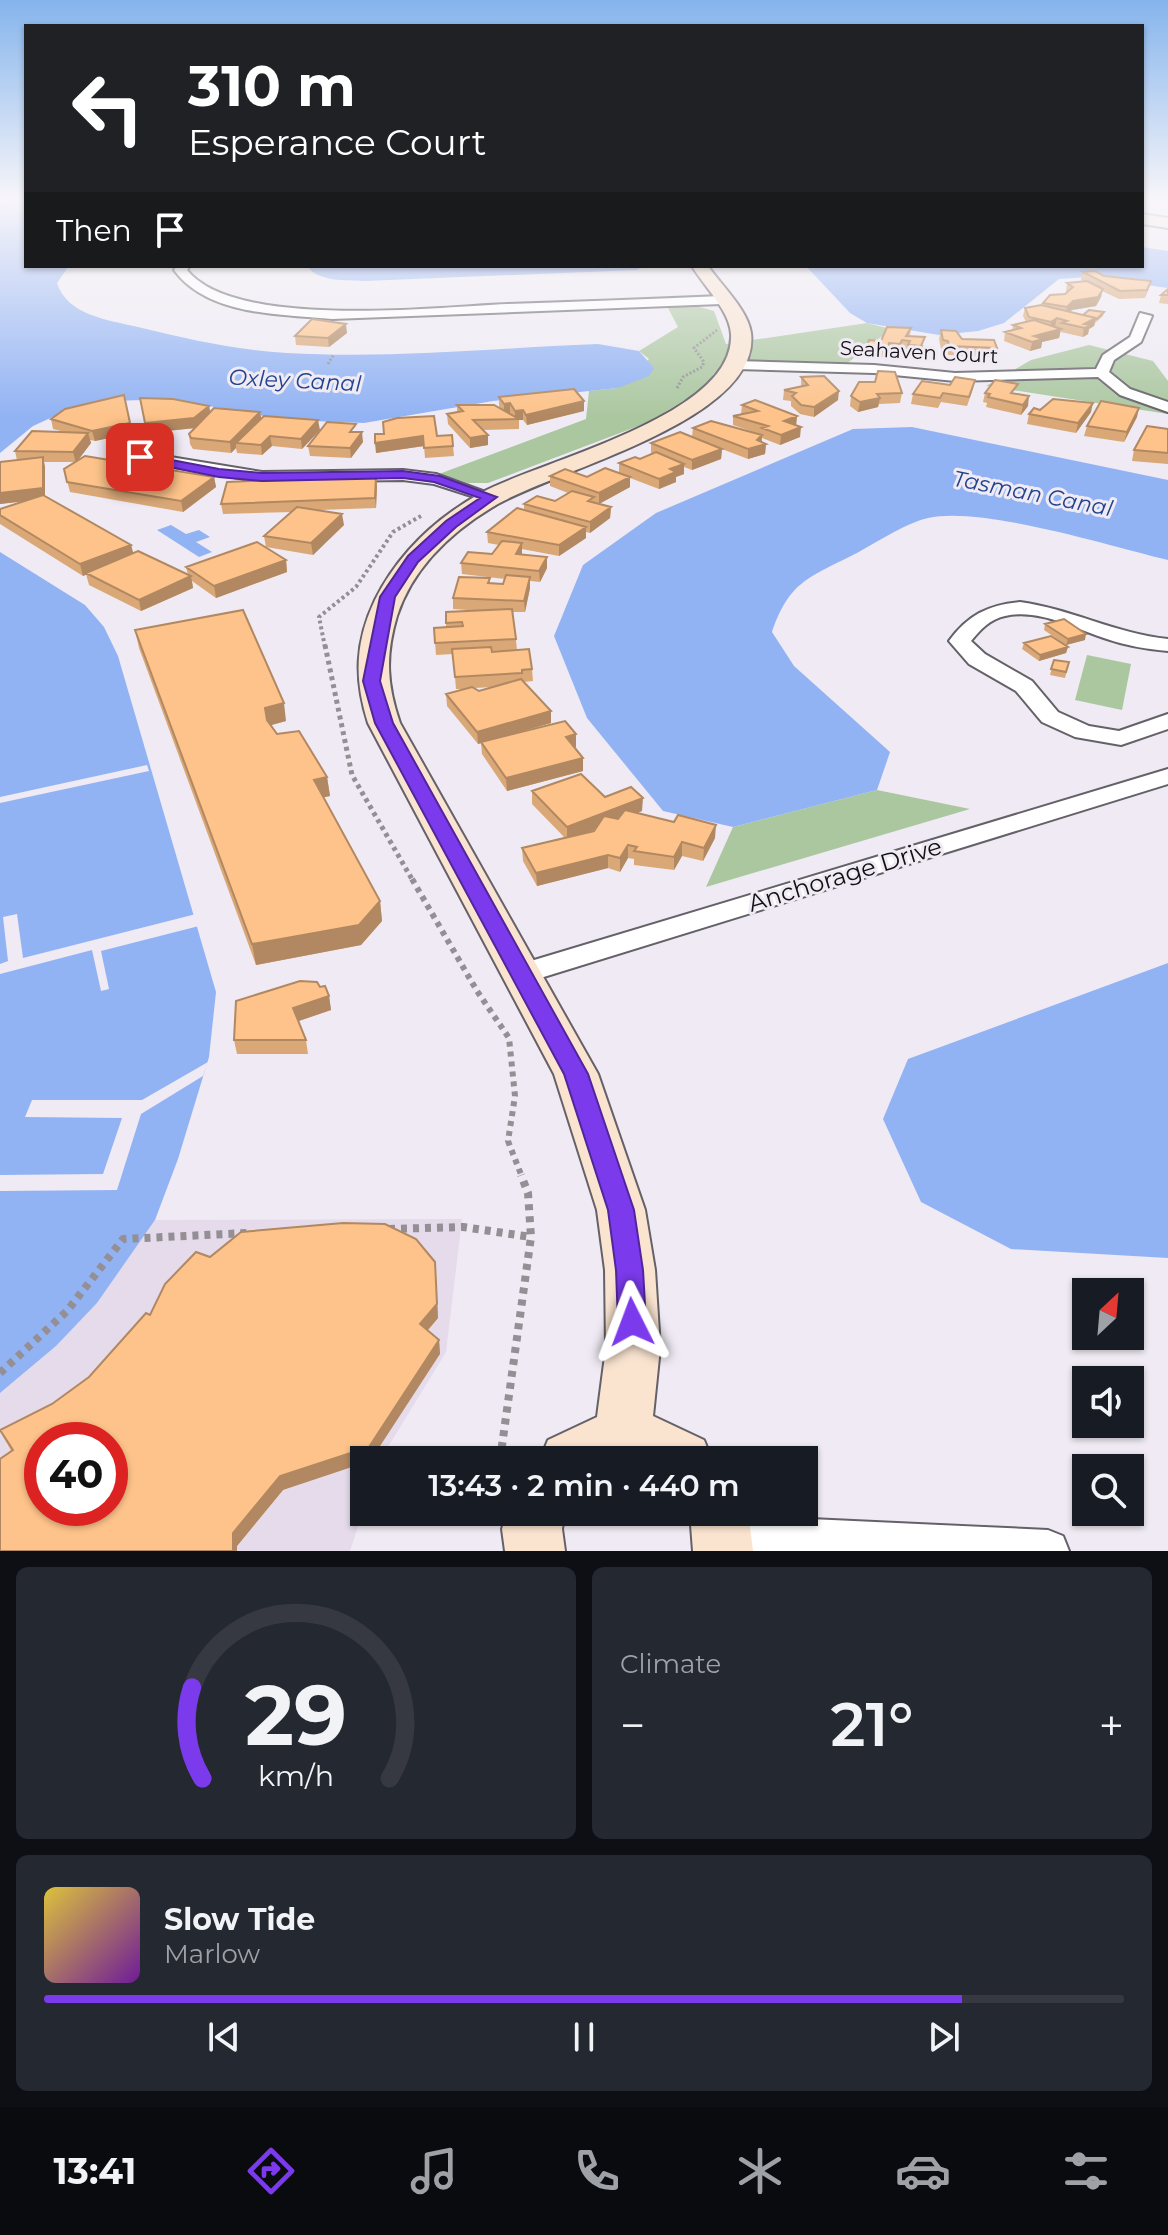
<!DOCTYPE html>
<meta charset="utf-8">
<style>
:root{--surface:#171b24;--page:#242831;--text:#f1f3f6;--muted:#9ea1a6;--line:#363941;--accent:#7c3aed}
body{margin:0;font-family:Montserrat,sans-serif;background:var(--page);color:var(--text);height:100vh;display:flex;flex-direction:column;font-size:30px;white-space:nowrap}
*{box-sizing:border-box;margin:0}
p{font-size:26px;color:var(--muted)}
.icon{flex:none;width:44px;height:44px;fill:none;stroke:currentColor;stroke-width:2;stroke-linecap:round;stroke-linejoin:round}
.map{position:relative;height:1551px;overflow:hidden}
.sheet{display:flex;flex-direction:column;gap:16px;padding:16px;background:#0d0f14;flex:1}
.sheet>*{flex:none}
.guide{position:absolute;left:24px;top:24px;width:1120px;height:244px;border-radius:0px;box-shadow:0 2px 6px #0004;background:#202124;color:#fff;overflow:hidden}
.needle{width:52px;rotate:26deg}
.buttons{position:absolute;left:1072px;top:1278px;display:grid;gap:16px}
.buttons a{display:grid;place-items:center;width:72px;height:72px;border-radius:0px;background:var(--surface);box-shadow:0 2px 6px #0004;font-size:40px}
.speed{position:absolute;left:24px;top:1422px;display:flex;gap:16px;font-size:40px;font-weight:700;text-align:center}
.speed>*{display:grid;place-content:center;width:104px;height:104px;border-radius:50%;background:var(--surface);box-shadow:0 2px 6px #0004;line-height:1}
.speed .limit{border:12px solid #d22;background:#fff;color:#111}
.pin{position:absolute;display:grid;place-items:center;width:68px;height:68px;color:#fff;margin:-34px;border-radius:16px;box-shadow:0 4px 12px #0006}
.me{position:absolute;width:88px;margin:-44px;rotate:357deg;stroke-linejoin:round;filter:drop-shadow(0 0 6px #0008)}
.turn{display:flex;align-items:center;gap:28px;height:168px;padding:0 32px;font-size:36px}
.turn .icon{width:104px;height:104px;stroke-width:2.5}
.turn b{display:block;font-size:56px;line-height:68px}
.then{display:flex;align-items:center;height:76px;padding:0 32px;background:#0003;gap:16px;font-size:30px}
.big{font-size:60px;font-weight:600;line-height:1.1}
.sheet .widget{flex:1;display:flex;flex-direction:column;justify-content:center;gap:12px;min-width:0;padding:0 28px;border-radius:12px;background:var(--page)}
.sheet .dial{align-items:center;gap:0}
.dial svg{height:208px;overflow:visible;fill:none;stroke:var(--line);stroke-width:7;stroke-linecap:round;text-anchor:middle}
.dial text{fill:var(--text);stroke:none}
.song{display:flex;align-items:center;gap:24px}
.cover{width:96px;height:96px;border-radius:12px;background:linear-gradient(135deg,hsl(50 70% 55%),hsl(280 70% 35%))}
.played{height:8px;border-radius:4px;background:linear-gradient(90deg,var(--accent) 85%,var(--line) 85%)}
.keys{display:flex;justify-content:space-around;direction:ltr}
.heat{display:flex;justify-content:space-between;align-items:center;font-size:44px;direction:ltr}
.sheet .tiles{flex:1;display:grid;gap:16px;grid-template-columns:1fr 1fr}
.widget:last-child{grid-column:span 2}
.trip{position:absolute;left:350px;top:1446px;width:468px;height:80px;border-radius:0px;background:var(--surface);box-shadow:0 2px 6px #0004;font-weight:600;line-height:80px;text-align:center}
.menu{display:flex;height:128px;justify-content:space-around;align-items:center;background:#090b0e;color:var(--muted)}
.menu .icon{width:56px;height:56px}
.menu .on{color:var(--accent)}
.menu b{font-size:36px;color:var(--text)}
.map>svg:first-child{display:block}
</style>
<div class="map">
<svg width="1168" height="1551" viewBox="0 0 1168 1551">
<rect width="100%" height="100%" fill="#efeaf3"/>
<path fill="#e5dbea" d="M462,1219L446,1352L380,1460H371L440,1354L95,1391L6,1444L19,1464L0,1477V1393L56,1346L97,1303L155,1220Z
M364,1463V1508L350,1551H237V1546L283,1490Z"/>
<path fill="#abc7a0" d="M693,305L714,311L726,344L867,323L891,329L845,365L723,362L702,389L649,422L488,483H468L439,474L586,419L589,391L618,388L649,359L639,351L678,327L667,306Z
M1089,345L1153,361L1168,381V414L986,386L1031,360Z
M1087,655L1131,664L1122,710L1075,700Z
M877,790L970,809L706,887L733,827Z"/>
<path fill="#92b3f3" d="M10,199H26V266H69L57,283C67,315 108,320 138,327C187,339 236,350 287,353C390,359 495,348 598,344L639,351L654,368L649,376L618,388L493,401L364,423L286,420L170,399L113,401L57,415L33,426L0,453V203Z
M1142,247L1168,251V288L1090,277L1059,279L1004,323L978,331L939,335L867,323L850,313L806,266H1142Z
M307,266H645L637,270L364,281C346,280 318,282 307,266Z
M912,427L1168,480V560C1109,546 983,506 928,518C903,524 875,544 851,556C807,578 789,583 772,632L794,666L890,752L877,790L733,827L663,811L587,718L554,636L583,565L656,513L853,429Z
M171,525L186,534L199,530L210,537L196,542L212,552L199,557L157,530Z
M0,552L85,605L104,627L118,656L216,992L209,1057L178,1159L155,1220L97,1303L56,1346L0,1393Z
M1168,963V1258L1011,1249L921,1202L883,1119L908,1059Z"/>
<path fill="#efeaf3" d="M147,765L149,771L0,803V797Z
M17,914L23,958L196,914L199,926L101,951L109,989L101,991L92,950L0,974V964L8,961L3,917Z
M208,1062L203,1076L141,1114L117,1190L0,1191V1175L103,1174L122,1118L25,1117L32,1100H142Z"/>
<g fill="none" stroke-linecap="round" stroke-linejoin="round">
<g stroke="#656168" stroke-width="4">
<path id="street" d="M177,266H190L187,270C235,330 434,307 507,304C578,302 650,299 721,296L727,300L721,304L332,319C280,314 208,316 174,270Z
M1140,313L1152,316L1141,342L1114,360L1109,372L1130,389L1168,402V412L1120,395L1098,377L955,381L874,373L736,369L729,365L736,361L874,365L955,373L1096,369L1103,355L1130,337Z
M140,452L262,472L403,470L436,474L499,497L490,502L434,484L403,480L262,482L134,460V454Z
M1020,602C1071,609 1117,634 1168,639V651C1147,649 1127,646 1107,639C1075,629 1039,608 1005,616C990,619 980,630 971,641L985,654L1032,681L1058,712L1089,726L1119,731L1168,714V729L1121,745L1075,737L1042,722L1016,691L969,664L949,641C968,615 988,605 1020,602Z
M1168,769V784L521,984L511,981L507,974L511,967Z
M724,1515L1048,1530L1063,1536L1069,1551H710L703,1536L709,1521Z"/>
</g>
<g stroke="#656168" stroke-width="4">
<path id="secondary" d="M1142,214L1168,218V228L1142,224Z
M692,266H708C721,285 748,310 751,333C762,420 555,470 496,505C452,531 413,567 397,616C385,656 387,685 400,723L598,1074L645,1210L655,1270L660,1348L653,1416L704,1440L712,1460H540L548,1440L597,1417L606,1348L605,1270L597,1210L554,1074L368,723C354,679 355,642 375,600C398,554 436,518 481,493C539,461 736,416 731,334C730,311 703,285 692,266Z
M507,1512H565L562,1529L565,1551H505L502,1529Z
M690,1512H748L753,1551H693Z"/>
</g>
<path stroke="#938f95" stroke-width="3" stroke-dasharray="2 2" stroke-linecap="butt" d="M328,364L334,354
M677,388L683,377L702,367L704,362L694,348L717,330"/>
<path stroke="#938f95" stroke-width="4" stroke-dasharray="3 3" stroke-linecap="butt" d="M325,647L319,617L356,587L393,532L421,516"/>
<path stroke="#938f95" stroke-width="5" stroke-dasharray="4 4" stroke-linecap="butt" d="M325,645L352,775L413,881"/>
<path stroke="#938f95" stroke-width="6" stroke-dasharray="5 5" stroke-linecap="butt" d="M412,879L477,991L509,1038L515,1096L508,1141L522,1177"/>
<path stroke="#938f95" stroke-width="8" stroke-dasharray="6 6" stroke-linecap="butt" d="M389,1229L463,1227L531,1237
M0,1373L67,1311L123,1239L247,1233
M500,1460L531,1237L528,1193L521,1175"/>
<use href="#street" fill="#fff" fill-rule="evenodd"/>
<use href="#secondary" fill="#fae4d0" fill-rule="evenodd"/>
</g>
<path fill="#daa877" fill-rule="evenodd" d="M1083,272L1104,276L1149,289L1145,298L1119,299L1102,291L1101,297L1096,306L1072,310L1069,312L1083,315L1104,312L1103,316L1095,323L1094,326L1089,329L1088,334L1083,337L1061,332V328L1055,327L1061,329L1059,338L1042,342L1041,348L1030,351L1004,341L1005,332L1012,331L1013,325L1026,322L1023,316L1025,308L1043,306V303L1065,294L1067,292L1066,291L1067,283L1083,281L1081,280Z
M1168,289V304L1159,303L1161,295Z
M911,328L910,336L924,346L920,355L907,354V349H900L898,353L888,352L886,357L866,355L867,346Z
M941,330L962,339L997,348L995,357L948,355L947,350L941,349L939,339Z
M347,333L329,347L296,345L295,336Z
M801,377L838,400L814,417L800,414L791,406V401L783,400L784,390L801,387Z
M975,380L973,389L967,406L941,402L938,408L911,404L913,394Z
M902,393L900,403L879,404L878,407L858,412L850,406L851,396Z
M985,393L1016,394L1028,406L1021,415L986,407L987,403L983,402Z
M499,397L584,411L527,425L523,420H519V429L483,430L488,435V445L470,448L448,424L447,414L457,412V405L501,409L499,406Z
M140,398L209,406L210,412L261,419L320,430L302,449L272,446L262,455L237,453L236,448L231,453L193,449L190,444L189,434L194,428L147,433Z
M742,405L797,416L796,425L800,437L780,445L762,438V442L766,444L765,454L748,459L722,449L721,459L692,470L684,467V474L676,477V482L659,489L630,478V487L599,504L594,502V503L611,507L610,518L590,533L586,532V538L559,556L522,549V555L547,568L540,582L530,581V588L525,612H513L517,650L532,669L533,681L524,682L551,711V723L523,731L576,734V747H574L583,771L507,791L482,754L481,743L478,744L447,706L446,694L464,689H456L453,654L436,655L434,628L446,627V612L482,611L453,609V598L490,578V583L503,584L505,579L462,574L461,563L492,554L499,545L488,543L487,532L524,510V504L555,501L568,493L550,486V476L587,477L619,473V463L640,459L653,454L651,453V443L692,437L693,428L762,435L733,425V416L741,414ZM492,687L479,691L475,688Z
M1040,410L1091,412L1076,433L1027,424L1029,414Z
M1137,417L1124,442L1084,436L1087,426Z
M51,419L132,433L95,441L90,440L91,443L77,461L214,477L216,487L183,512L70,492L64,469L74,462H44L45,467V496L131,545L133,553L188,575L186,567L286,560L287,572L216,598L192,581L193,588L141,611L89,585L86,574L83,576L0,524V509L23,501L0,504V462L17,460L15,451L65,432L53,429Z
M1168,429V464L1132,461L1134,450Z
M357,432L363,442L351,458L310,456L308,446Z
M384,434L437,436L453,446L454,456L425,458L424,446L376,453Z
M377,486L376,508L319,510L344,525L313,555L266,547L264,536L292,512L223,514L221,504Z
M1045,624L1085,640L1066,645L1044,630Z
M135,630L286,721L271,725L277,734L327,777L330,796L323,797L380,901L382,921L361,945L256,965L139,648Z
M1024,643L1068,647L1066,653L1039,661L1022,649Z
M1054,660L1069,662L1065,678L1050,675Z
M532,791L605,797L642,811L637,813L715,838L703,861L682,856L674,870L634,865V859L628,858L620,872L608,868L537,886L523,861L522,848L565,838L532,804Z
M320,987L329,996L331,1010L298,1021L306,1040L308,1054H237L234,1040Z
M210,1257L436,1276L438,1318L428,1330L439,1340L440,1354L283,1490L237,1546V1551H0L11,1451L0,1431L52,1404L89,1377Z"/>
<path fill="#b18861" d="M1103,289L1101,297L1096,306L1072,310L1065,315L1067,307L1073,301Z
M1057,318L1055,327L1049,330L1051,322Z
M1096,318L1094,326L1089,329L1088,334L1083,337L1084,324Z
M346,324L347,333L329,347L328,338Z
M1061,329L1059,338L1042,342L1041,348L1030,351L1034,336Z
M839,391L838,400L814,417V407Z
M1029,396L1028,406L1021,415L1023,405Z
M880,398L878,407L858,412L860,402Z
M584,401V411L527,425L526,415Z
M510,403V413L504,414V404Z
M1093,403L1091,412L1076,433L1078,423Z
M209,406L211,416L196,428L147,433L145,423Z
M1139,408L1137,417L1124,442L1127,432Z
M523,410V420H515V411Z
M260,412L262,422L236,443V448L231,453L230,442Z
M797,416L796,426L784,421Z
M318,420L320,430L302,449L301,439Z
M130,423L132,433L95,441L92,431Z
M801,427L800,437L780,445L781,435Z
M362,432L363,442L351,458L350,448Z
M88,433L91,443L76,463L73,452Z
M488,435V445L470,448V438Z
M762,435L761,445L766,444L765,454L748,459V449Z
M270,436L272,446L262,455L261,445Z
M423,436L424,446L376,453L375,443Z
M722,449L721,459L692,470V460Z
M43,457L45,467V499L0,504V493Z
M684,464V474L676,477V482L659,489V479L670,469Z
M376,476L377,486L376,508L375,498Z
M214,477L216,487L183,512L181,501Z
M630,477V487L599,504V493Z
M611,507L610,518L590,533V522Z
M342,514L344,525L313,555L311,543Z
M586,527V538L559,556V545Z
M522,543V554H516Z
M131,545L134,556L83,576L80,564Z
M547,557V568L540,582L539,571Z
M286,560L287,572L216,598L214,586Z
M191,576L193,588L141,611L139,600Z
M530,577V588L525,612L524,601Z
M1086,634L1085,640L1066,645L1068,639Z
M1068,647L1066,653L1039,661L1040,655Z
M284,703L286,721L268,726L265,708Z
M551,711V723L478,744L477,732Z
M576,734V747L566,750V737Z
M583,758V771L507,791L506,778Z
M327,777L330,796L316,799L314,780Z
M643,798L642,811L567,840V827Z
M716,825L715,838L703,861L704,848Z
M682,842V856L674,870V857Z
M628,845V858L620,872V858Z
M608,855V868L537,886L536,873Z
M380,901L382,921L361,945L256,965L252,944Z
M329,996L331,1010L296,1022L293,1008Z
M435,1262L438,1318L421,1338L420,1324Z
M439,1340L440,1354L371,1460H364V1463L283,1490L237,1546V1551H233V1533L280,1476Z"/>
<path fill="#fdc38a" stroke="#b18861" stroke-width="2" fill-rule="evenodd" d="M1095,271L1104,276L1151,281L1147,290L1120,291L1083,272Z
M1087,281L1103,289L1098,297L1073,301L1067,307L1043,303L1050,295L1065,294L1073,287L1067,283Z
M1168,289V295H1161Z
M1041,305L1096,318L1084,324L1090,325L1085,328L1062,323L1067,321L1057,318L1051,322L1029,317L1025,308Z
M1089,310L1104,312L1097,319L1094,318H1096L1083,315Z
M312,319L346,324L328,338L295,336Z
M1034,320L1061,329L1034,336L1043,339L1032,342L1005,332L1021,328L1013,325Z
M887,327L911,328L906,336L925,337L921,346L908,345L910,341L902,340L900,344L889,343L888,348L867,346L869,340L881,341Z
M941,330L956,331L962,339L994,340L997,348L949,346L948,341L943,340Z
M878,371L895,372L902,393L877,394L880,398L860,402L851,396L859,382H875Z
M824,376L839,391L814,407L801,405L792,396L796,393L784,390L808,385L801,377Z
M955,377L975,380L969,397L943,393L940,398L913,394L922,381L950,385Z
M995,380L1018,384L1011,393L1029,396L1023,405L988,397L990,394L985,393Z
M574,389L584,401L526,415L523,410L515,411L510,403L504,404L499,397Z
M124,395L130,423L92,431L51,419L65,409Z
M140,398L173,399L209,406L194,418L145,423Z
M1053,399L1093,403L1078,423L1029,414L1034,408L1040,410Z
M755,400L797,416L784,421L801,427L781,435L762,428L768,426L733,416L758,411L742,405Z
M1101,401L1139,408L1127,432L1087,426Z
M457,405H494L519,419L473,420L488,435L470,438L447,414L463,411Z
M214,408L260,412L230,442L191,438L189,434Z
M264,416L318,420L301,439L270,436L261,445L236,443Z
M434,416L437,436L452,435L453,446L424,448L423,436L375,443V434H384L383,422L397,418Z
M711,421L762,435L757,440L766,444L748,449L693,428Z
M327,422L356,424L350,432H362L350,448L308,446Z
M1147,426L1168,429V453L1134,450Z
M32,431L88,433L73,452L15,451Z
M680,432L722,449L692,460L651,443Z
M656,452L684,464L670,469L676,472L659,479L619,463L635,457L640,459Z
M85,456L214,477L181,501L67,482L64,469Z
M43,457V488L0,493V462Z
M605,468L630,477L599,493L550,476L565,469L587,477Z
M376,476L375,498L221,504L227,482Z
M572,491L594,497L588,501L611,507L590,522L524,504L537,496L555,501Z
M43,495L131,545L80,564L0,515V509Z
M297,507L342,514L311,543L264,536Z
M517,508L586,527L559,545L487,532Z
M502,541L522,543L516,554L547,557L539,571L461,563L468,552L492,554Z
M257,542L286,560L214,586L186,567Z
M138,551L191,576L139,600L86,573Z
M506,575L530,577L524,601L453,598L459,577L490,578L488,583L503,584Z
M512,609L516,639L435,643L434,628L463,626L462,622L446,623V612Z
M243,610L284,703L265,708L267,720L277,734L299,731L327,777L314,780L380,901L359,925L252,944L135,630Z
M1064,619L1086,634L1068,639L1045,624Z
M1051,636L1068,647L1040,655L1024,643Z
M491,647L492,652L529,649L532,669L522,670V673L455,677L452,649Z
M1054,660L1069,662L1066,672L1051,669Z
M521,679L551,711L477,732L446,694L472,687L479,691Z
M565,721L576,734L566,737L583,758L506,778L481,742Z
M581,774L605,797L631,787L643,798L567,827L532,791Z
M625,810L674,822L678,815L716,825L704,848L682,842L674,857L634,851L637,847L628,845L620,858L608,855L536,873L522,848L594,831L604,816L618,819Z
M300,981L317,982L320,987L325,986L329,996L293,1008L306,1040H234L236,1001Z
M343,1223L385,1224L416,1239L435,1262L437,1304L420,1324L439,1340L369,1447L280,1476L233,1533V1551H0V1459L13,1450L0,1430L52,1404L89,1377L146,1313L150,1315L165,1284L196,1252L210,1257L241,1232ZM42,1440H110V1508H42Z"/>
<linearGradient id="sky" x2="0" y2="1"><stop stop-color="#85b4ec"/><stop offset="0.48" stop-color="#f8f6fa"/><stop offset="1" stop-color="#f8f6fa" stop-opacity="0"/></linearGradient>
<rect width="1168" height="416" fill="url(#sky)"/>
<path fill="#7c3aed" stroke="#51269a" stroke-width="2" d="M140,454L219,469L262,473L403,471L440,476L497,497L456,527L418,562L395,597L380,681L393,723L588,1074L634,1210L643,1270L646,1322L642,1331L632,1335L622,1331L618,1322L616,1270L608,1210L564,1074L375,723L363,681L380,597L408,556L446,521L480,498L434,482L403,478L262,481L219,477L135,460V455Z"/>
<g text-anchor="middle" stroke-width="6" stroke-linejoin="round" paint-order="stroke">
<g font-size="20" fill="#131114" stroke="#efeaf3">
<text transform="translate(919 352) rotate(3)" y="7">Seahaven Court</text>
</g>
<g font-size="22" font-style="italic" fill="#21448d" stroke="#efeaf3">
<text transform="translate(295 380) rotate(3)" y="8">Oxley Canal</text>
<text transform="translate(1033 493) rotate(11)" y="8">Tasman Canal</text>
</g>
<g font-size="24" fill="#131114" stroke="#efeaf3">
<text transform="translate(845 875) rotate(-17)" y="8">Anchorage Drive</text>
</g>
</g>
</svg>
<div class="buttons">
<a><svg class="needle" viewBox="-14 -14 28 28"><path d="M0-13l5 13h-10z" fill="#e53935"/><path d="M0 13l5-13h-10z" fill="#9ea1a6"/></svg></a>
<a><svg class="icon" aria-label="sound" viewBox="0 0 24 24"><path d="M4 9h4l5-4v14l-5-4H4zM17 9q2 3 0 6"/></svg></a>
<a><svg class="icon" aria-label="search" viewBox="0 0 24 24"><circle cx="10" cy="10" r="6"/><path d="M15 15l6 6"/></svg></a>
</div>
<div class="speed"><div class="limit">40</div></div>
<div class="pin" style="left:140px;top:457px;background:#d93025"><svg class="icon" aria-label="arrive" viewBox="0 0 24 24"><path d="M6 21V4h12l-3 4 3 4H6"/></svg></div>
<svg class="me" style="left:632px;top:1322px" viewBox="-20 -20 40 40"><path d="M0-17L14 15 0 8-14 15z" fill="#7c3aed" stroke="#fff" stroke-width="4"/></svg>
<div class="trip">13:43 · 2 min · 440 m</div>
<div class="guide">
<div class="turn"><svg class="icon" aria-label="left" viewBox="0 0 24 24"><path d="M17 20v-9H6M10 6l-5 5 5 5"/></svg><div><b>310 m</b>Esperance Court</div></div>
<div class="then">Then<svg class="icon" aria-label="arrive" viewBox="0 0 24 24"><path d="M6 21V4h12l-3 4 3 4H6"/></svg></div>
</div>
</div>
<section class="sheet">
<div class="tiles">
<div class="widget dial"><svg viewBox="0 0 100 80">
<path d="M14 69A42 42 0 1 1 86 69"/>
<path d="M14 69A42 42 0 0 1 10 34" stroke="#7c3aed"/>
<text x="50" y="56" font-size="32" font-weight="700">29</text>
<text x="50" y="72" font-size="11">km/h</text>
</svg></div>
<div class="widget"><p>Climate</p>
<div class="heat"><a>−</a><b class="big">21°</b><a>+</a></div>
</div>
<div class="widget">
<div class="song"><i class="cover"></i><div><b>Slow Tide</b><p>Marlow</p></div></div>
<div class="played"></div>
<div class="keys"><svg class="icon" aria-label="previous" viewBox="0 0 24 24"><path d="M18 5L8 12l10 7zM5 5v14"/></svg><svg class="icon" aria-label="pause" viewBox="0 0 24 24"><path d="M8 5v14M16 5v14"/></svg><svg class="icon" aria-label="next" viewBox="0 0 24 24"><path d="M6 5l10 7-10 7zM19 5v14"/></svg></div>
</div>
</div>
</section>
<nav class="menu">
<b>13:41</b>
<svg class="icon on" aria-label="directions" viewBox="0 0 24 24"><path d="M12 3l9 9-9 9-9-9zM9 14v-3h6M13 9l2 2-2 2"/></svg>
<svg class="icon" aria-label="music" viewBox="0 0 24 24"><path d="M9 18V5l10-2v13"/><circle cx="6" cy="18" r="3"/><circle cx="16" cy="16" r="3"/></svg>
<svg class="icon" aria-label="phone" viewBox="0 0 24 24"><path d="M5 4h4l2 5-3 2q2 4 5 5l2-3 5 2v4C11 20 4 13 5 4z"/></svg>
<svg class="icon" aria-label="climate" viewBox="0 0 24 24"><path d="M12 3v18M4 7l16 10M4 17L20 7"/></svg>
<svg class="icon" aria-label="car" viewBox="0 0 24 24"><path d="M5 17H2v-5l4-1 3-4h7l3 4 3 1v5h-3M9 17h6M6 11h13"/><circle cx="7" cy="17" r="2"/><circle cx="17" cy="17" r="2"/></svg>
<svg class="icon" aria-label="filters" viewBox="0 0 24 24"><path d="M4 7h16M4 17h16"/><circle cx="9" cy="7" r="2"/><circle cx="15" cy="17" r="2"/></svg>
</nav>
